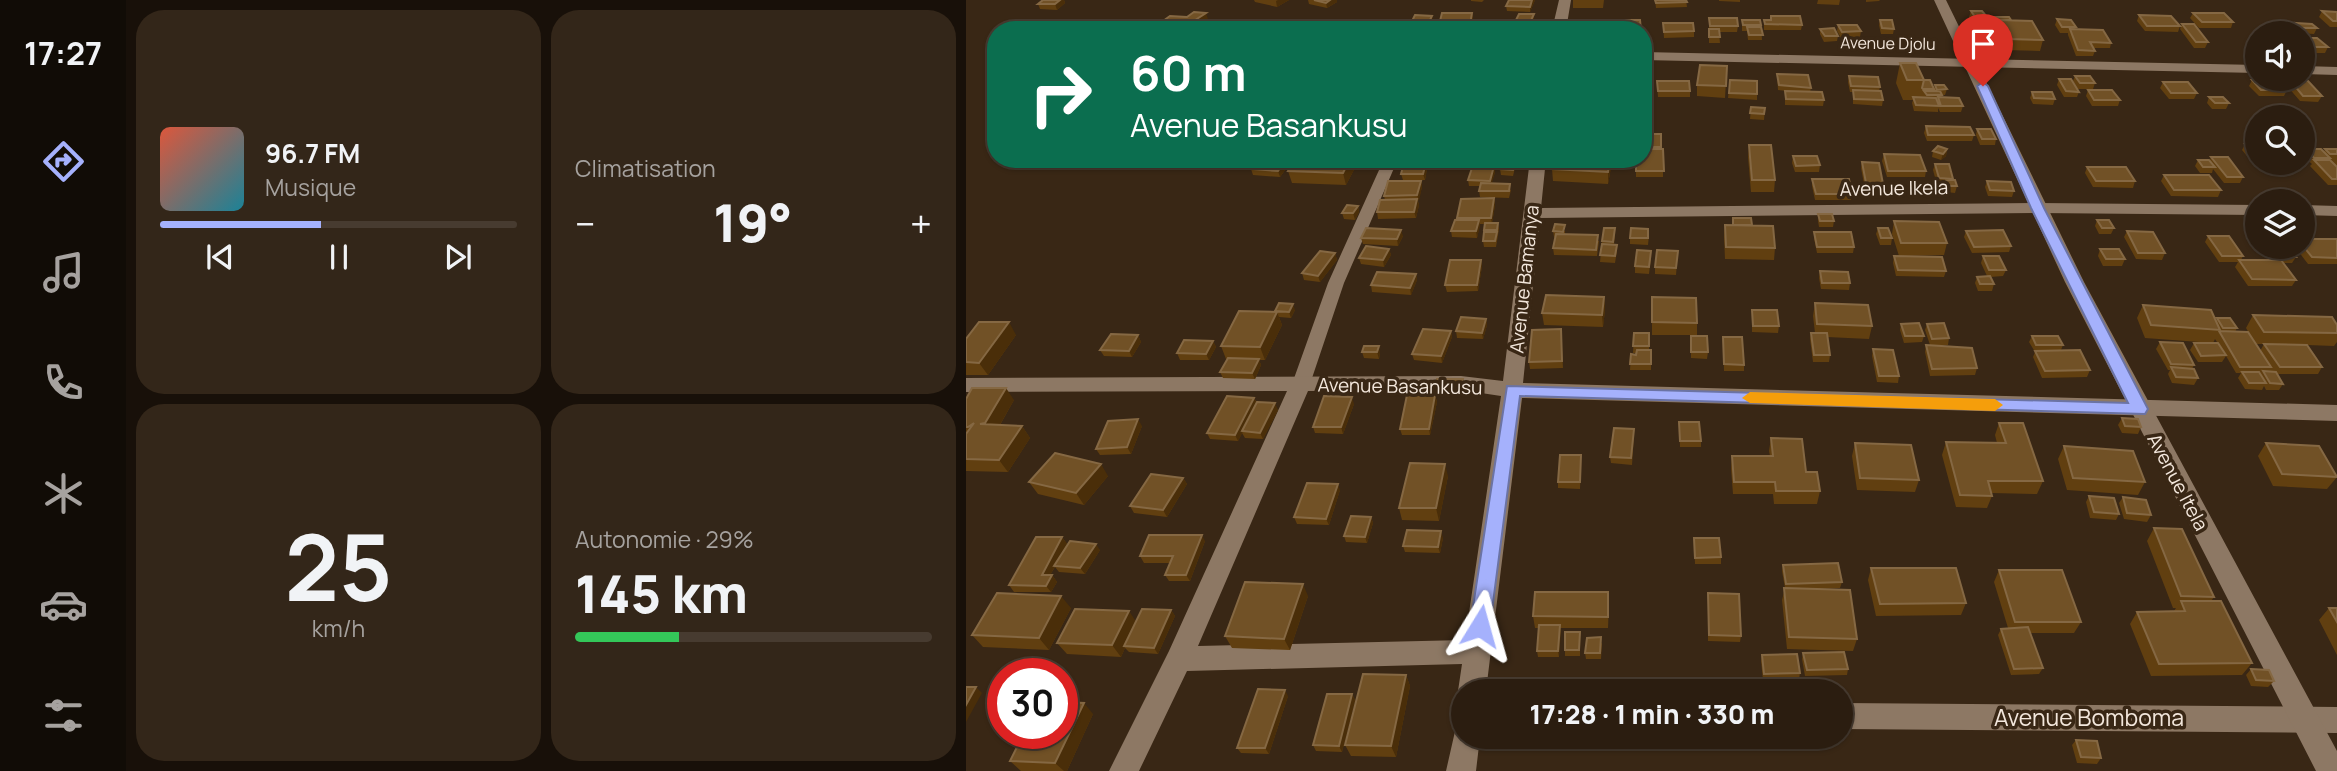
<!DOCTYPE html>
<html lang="fr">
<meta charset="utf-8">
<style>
:root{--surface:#2b1d10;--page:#332619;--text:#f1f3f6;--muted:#a6a29f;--line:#473b30;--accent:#a5b1fc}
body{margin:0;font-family:Manrope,sans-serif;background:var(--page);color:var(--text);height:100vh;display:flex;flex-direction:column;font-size:26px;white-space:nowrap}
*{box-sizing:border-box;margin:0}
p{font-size:23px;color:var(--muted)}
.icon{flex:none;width:38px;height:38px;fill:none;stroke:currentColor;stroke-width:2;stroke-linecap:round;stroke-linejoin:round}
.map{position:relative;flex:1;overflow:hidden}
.side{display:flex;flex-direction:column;gap:10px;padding:10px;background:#181009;width:840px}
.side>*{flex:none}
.banner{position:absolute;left:21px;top:21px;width:665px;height:147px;border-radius:28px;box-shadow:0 2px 5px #0004,0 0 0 2px var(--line);background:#0b6e4f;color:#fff;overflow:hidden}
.buttons{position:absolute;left:1279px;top:21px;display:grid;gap:14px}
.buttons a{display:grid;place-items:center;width:70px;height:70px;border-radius:50%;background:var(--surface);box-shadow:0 2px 5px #0004,0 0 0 2px var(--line);font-size:35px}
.speed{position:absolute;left:21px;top:658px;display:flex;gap:14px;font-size:35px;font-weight:700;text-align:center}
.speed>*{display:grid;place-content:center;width:91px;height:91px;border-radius:50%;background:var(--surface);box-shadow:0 2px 5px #0004,0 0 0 2px var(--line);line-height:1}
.speed .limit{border:10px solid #d22;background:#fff;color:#111}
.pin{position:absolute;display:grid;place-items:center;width:60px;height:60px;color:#fff;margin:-72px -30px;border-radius:50% 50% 50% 0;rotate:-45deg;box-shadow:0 0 7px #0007}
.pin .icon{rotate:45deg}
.me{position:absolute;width:77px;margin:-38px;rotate:8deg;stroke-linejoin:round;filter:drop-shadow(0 0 5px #0008)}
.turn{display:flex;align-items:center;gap:24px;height:147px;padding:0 28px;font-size:32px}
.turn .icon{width:91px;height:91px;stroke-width:2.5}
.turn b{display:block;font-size:49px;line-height:60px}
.big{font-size:52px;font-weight:800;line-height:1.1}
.side .widget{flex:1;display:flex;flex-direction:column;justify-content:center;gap:10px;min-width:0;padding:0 24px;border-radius:28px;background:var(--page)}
.side .dial{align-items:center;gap:0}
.dial b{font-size:91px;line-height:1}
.song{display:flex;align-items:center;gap:21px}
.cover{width:84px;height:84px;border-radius:10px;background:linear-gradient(135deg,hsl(10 70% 55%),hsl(190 70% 35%))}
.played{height:7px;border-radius:4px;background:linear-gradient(90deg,var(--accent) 45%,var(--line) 45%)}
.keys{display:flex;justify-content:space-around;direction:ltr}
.heat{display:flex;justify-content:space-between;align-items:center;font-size:38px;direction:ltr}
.charge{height:10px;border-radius:5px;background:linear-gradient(90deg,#34c759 29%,var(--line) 0)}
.side .tiles{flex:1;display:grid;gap:10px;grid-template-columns:repeat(2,1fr)}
.trip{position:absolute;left:485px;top:679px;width:402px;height:70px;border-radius:35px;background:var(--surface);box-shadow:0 2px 5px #0004,0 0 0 2px var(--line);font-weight:800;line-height:70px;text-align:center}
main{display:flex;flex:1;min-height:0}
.dock{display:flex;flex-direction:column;width:126px;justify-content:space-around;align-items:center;background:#110c06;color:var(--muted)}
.dock .icon{width:49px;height:49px}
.dock .on{color:var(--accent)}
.dock b{font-size:32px;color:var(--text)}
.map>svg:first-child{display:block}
</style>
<main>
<nav class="dock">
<b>17:27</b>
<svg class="icon on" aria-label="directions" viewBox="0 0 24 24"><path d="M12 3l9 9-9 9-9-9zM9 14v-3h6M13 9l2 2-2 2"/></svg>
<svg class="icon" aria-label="music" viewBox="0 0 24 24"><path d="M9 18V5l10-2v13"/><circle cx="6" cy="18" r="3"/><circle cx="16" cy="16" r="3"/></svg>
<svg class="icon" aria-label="phone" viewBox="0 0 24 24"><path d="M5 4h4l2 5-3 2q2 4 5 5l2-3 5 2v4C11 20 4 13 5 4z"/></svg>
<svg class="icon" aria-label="climate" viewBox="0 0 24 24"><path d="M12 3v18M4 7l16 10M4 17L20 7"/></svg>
<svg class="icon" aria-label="car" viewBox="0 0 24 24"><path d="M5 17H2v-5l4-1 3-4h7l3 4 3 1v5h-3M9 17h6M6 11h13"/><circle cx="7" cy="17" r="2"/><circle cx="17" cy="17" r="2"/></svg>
<svg class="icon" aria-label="filters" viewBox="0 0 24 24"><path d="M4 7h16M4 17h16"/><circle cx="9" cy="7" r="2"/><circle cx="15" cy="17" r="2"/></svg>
</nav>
<section class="side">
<div class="tiles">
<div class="widget">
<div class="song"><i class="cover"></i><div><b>96.7 FM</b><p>Musique</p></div></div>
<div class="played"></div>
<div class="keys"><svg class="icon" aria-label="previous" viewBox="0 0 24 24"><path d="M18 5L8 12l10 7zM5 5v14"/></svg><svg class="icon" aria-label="pause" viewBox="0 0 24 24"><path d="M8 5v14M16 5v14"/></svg><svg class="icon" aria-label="next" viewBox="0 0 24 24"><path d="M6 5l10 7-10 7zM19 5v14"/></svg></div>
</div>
<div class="widget"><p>Climatisation</p>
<div class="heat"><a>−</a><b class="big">19°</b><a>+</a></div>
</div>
<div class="widget dial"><b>25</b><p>km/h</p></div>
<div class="widget"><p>Autonomie · 29%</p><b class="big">145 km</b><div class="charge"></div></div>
</div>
</section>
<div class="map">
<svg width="1371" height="771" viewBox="0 0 1371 771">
<rect width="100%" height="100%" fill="#392715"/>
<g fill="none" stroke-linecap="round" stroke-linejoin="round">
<path fill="#8d7864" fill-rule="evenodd" d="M418,159H432L378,283L344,384L341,388H329L326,384L362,283Z"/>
<path fill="#8d7864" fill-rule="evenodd" d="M593,0H605L600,30H586Z
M677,52L1292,65V73L677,60Z
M1337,66L1371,67V75L1337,74Z
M564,159H580L575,208L1072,203L1292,205V215L1072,213L574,218L557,383L1371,405V421L556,398L520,691H497L496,700L492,691L496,664L221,671L173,771H143L203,651L321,391L0,392V378L495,376L537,381ZM495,390L535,396L499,640L232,646L342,391Z
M1337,205L1371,206V216L1337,215Z
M875,703L1371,707V733L875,729Z
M497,724V737H514L510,771H480L490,727Z"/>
<path fill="#8d7864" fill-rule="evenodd" d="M968,0H980L1118,282L1371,751V771H1350L1099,282Z"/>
</g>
<path fill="#613f10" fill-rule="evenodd" d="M77,0H98L99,3L91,10L74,9L72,4Z
M288,0H323L311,7L289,2Z
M342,0H371V2L361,8L343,4Z
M505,0H518L516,2L505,1Z
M569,0L564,12L541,11L540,6Z
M607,0H638L637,8H607Z
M689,0H720L721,7L690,8Z
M753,0H774V2L753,1Z
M852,0H874L873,5L851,4Z
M900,0H914L913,1L900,2Z
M1005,11L1021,17L1045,20L1077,40L1074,51L1039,50L1030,31L1031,28H1011L1003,17Z
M1356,11L1371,12V27H1364L1353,17Z
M506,13L507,18L505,30H493L492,27H475L474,21Z
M1227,13L1267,22L1265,28H1233L1224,18Z
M1173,15L1214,26L1212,32L1179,31L1171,21Z
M805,16L836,25L835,30H798V20H805Z
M221,17L242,19L225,29L199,27L197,21Z
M743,18L772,26L771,32H753L754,43H743Z
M1091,19L1110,27L1109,29L1145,43L1144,48H1128L1129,51L1127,56H1110L1102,35V33H1094L1089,25Z
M568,20L564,28H568V30H547V26Z
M776,20L795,25L796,40H782L781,31H776Z
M914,20L928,29L927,34H915L913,25Z
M446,21H467L464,27H447Z
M697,23L728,31V37L698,38Z
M1330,23L1351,28L1348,34L1331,33L1327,29Z
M1216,24L1242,42L1239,48H1228L1214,29Z
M872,25L895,31L894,37L875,38L871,31Z
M854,29L872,36L871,41L858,42L854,34Z
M1337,38L1362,47L1359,53H1338Z
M934,63L958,80L968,89L969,85L981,89L979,95H976L975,97L997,106L995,112H974L972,108V112L948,111L946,103L947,100H937L930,83Z
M761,66L759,98L731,96V85Z
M811,74L845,88L844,92L858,100L857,106L819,105V91H821L812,90Z
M883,76L914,87L913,91L917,100L916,106L887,104V92H884L882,82Z
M1109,76L1129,83L1127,89H1112L1107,81Z
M1093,79L1113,92L1111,97H1098L1091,85Z
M764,80L791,81V100L762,98Z
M1286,80L1321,90L1318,96H1293L1283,86Z
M1324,80L1356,96L1352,102L1334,101L1321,86Z
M691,81L724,91V97H692Z
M1197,82L1231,93L1228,99H1203L1194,88Z
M1122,90L1154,100L1152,106H1126L1120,96Z
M1066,92L1089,99L1087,105L1067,104L1064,98Z
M1243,97L1263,103L1260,109H1246L1241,103Z
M785,107L799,108L798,120L784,119Z
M960,126L1008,135L1006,141H961L958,133Z
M1011,129L1030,139L1029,145H1014L1010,135Z
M677,134H695V149H697V177H670V159H677Z
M1279,144H1292V161H1285L1276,150Z
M783,145L809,180L808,192H785L782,157Z
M981,149L980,156L975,160L966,157L967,151Z
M1340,149L1358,152L1359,149H1371V185H1362L1344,166L1346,164L1337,156Z
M918,154L960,171L959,177H921L916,161Z
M827,156L854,165L853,172H829L826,163Z
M1245,157L1277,177L1274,183H1258L1247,169L1246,173H1234L1229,166L1232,160H1244Z
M320,159L322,166L314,177L287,175L285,169Z
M439,159H462V163L459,180H437L435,174Z
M646,162L642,184L587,181L586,169Z
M896,162L917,184L916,190L899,189L895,168Z
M969,164L987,179V180L991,186L989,193L980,192L979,185H971L967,170Z
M390,166L380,185L326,183L322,171Z
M528,166L529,172L525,184L545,190L543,198L514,197L513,191L514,186H503L502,180Z
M1121,167L1169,181L1167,188L1127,187L1119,173Z
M549,168L547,176L535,175L534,169Z
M1198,175L1255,190L1252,197L1205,196L1195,181Z
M846,179L886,194L885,200H849L846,186Z
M455,181L456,187L452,201L453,205L450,218L412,219L411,212L419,200L418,196Z
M1021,181L1048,191L1046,197L1022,196L1019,187Z
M528,198L529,205L526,223H532L533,229L530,247H518L517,241L519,224H514L511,238L486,237L485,231L491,220V218Z
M392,206L393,212L389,220L378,219L376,213Z
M852,214L868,221L867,227H853L852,221Z
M767,218L786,225L809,248L808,260L759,259L758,237L759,225H766Z
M1131,220L1148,228L1145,234H1133L1129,226Z
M928,221L981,243L978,255L933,256L926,234Z
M912,228L926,238L925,245H914L910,234Z
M587,231H599V234L633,241L631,256L588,255L587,248L589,238L588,237Z
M1000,231L1045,246L1043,252L1006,253L998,237Z
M1161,231L1199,253L1196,260L1170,259L1158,237Z
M848,232L888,247L887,253H851L848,238Z
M649,235L648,245H651V251L649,263L634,262L636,241Z
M683,235L682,245L664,244V238Z
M437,236L432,246L397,244L395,238Z
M1242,236L1277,256L1275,260H1304L1297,251L1300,247H1322L1330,257L1326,263H1317L1330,280L1326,286H1282L1269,267L1272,262H1253L1239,242Z
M1337,239H1371V264H1342L1329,247H1337Z
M423,249L425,255L418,267L395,264L393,258Z
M1134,249L1159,259L1156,266H1137L1132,256Z
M712,251L710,275L689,274V267Z
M369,253L371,260L354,282L338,280L336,273Z
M928,256L980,271L978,277L930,276L927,263Z
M1017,256L1040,270L1037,276L1024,277L1028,284L1026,291H1012L1009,283L1011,277L1021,276L1015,263Z
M685,257L683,274L669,273V266Z
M515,260L516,266L512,291L481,292L479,285Z
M854,271L884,283L883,290L855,289L853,278Z
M450,274L451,280L445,295L406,292L405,285Z
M638,297L639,310L637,327L578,325L576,313Z
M686,297L731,323V335H686Z
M849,303L906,326L903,339L861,337L864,355L863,362H847L844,339L845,333H849L847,316Z
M1177,305L1250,321L1251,318L1271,328L1269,332L1287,340L1280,328L1287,315L1371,325V342L1368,346L1341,345L1356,367L1352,374H1311L1317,384L1313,390H1300L1298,386L1296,390L1279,389L1272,378L1275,373H1270L1260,356L1256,362H1232L1224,350L1228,343L1257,351L1249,339L1247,343L1179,338L1171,318ZM1290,344H1301H1298L1294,351Z
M329,310L325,318L313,317L316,325L299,360H293L295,365L289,379L257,378L254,372L262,359H260L255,346L310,312L309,311Z
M786,310L813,326L812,333L786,332Z
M520,319L521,325L517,339L491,338L490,331Z
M935,324L958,336L956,342L938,343L934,330Z
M961,324L983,338L982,345H964L959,330Z
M595,329L597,368L564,369L563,362Z
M485,331L486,337L476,363L448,360L446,354Z
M668,333H683V350H685V370H664L665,354L670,355V353H667Z
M50,335L22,375H0V339Z
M172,335L175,342L166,357L138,356L134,350Z
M725,336L742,352L741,359L725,358Z
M1066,336L1097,345L1095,350L1124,370L1121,377L1076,378L1067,357L1069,352L1063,342Z
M757,337L778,365V371H758Z
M247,341L250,347L243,360H214L211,353Z
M1194,342L1228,365L1226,369L1232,378L1228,385L1206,383L1202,374L1204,370H1202L1190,349Z
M960,345L1011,368L1009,375L964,376L959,352Z
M907,349L933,376L932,383L911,382L906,356Z
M396,352L414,353L413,359L398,358Z
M497,379L498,385L497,395L471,396L469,389Z
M469,395L471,402L464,435H436L434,429Z
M288,398L291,403L312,410L297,439L279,438L276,433L272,441L244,439L241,433Z
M0,399L48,400L34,425L56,426L64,438L42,472L0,471Z
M388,404L377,434L349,433L347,427Z
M1156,418L1175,427L1172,434L1156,433L1152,425Z
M713,422L735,441V447H714Z
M1033,423L1077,481L1071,494L1025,493L1026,496L1021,508L990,507L976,455L980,442L1031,443L1029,435Z
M176,426L165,454L134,455L130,449Z
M668,435L666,465L645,463L644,457Z
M805,438L840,472L854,491L851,504H808L807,494H767L765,469L766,456H804L803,451Z
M889,443L953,480L949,492L891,490L886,456Z
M1300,443L1371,477L1361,489L1307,486L1292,456Z
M1098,446L1179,482L1172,495L1101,490L1092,459Z
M615,462L614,489L592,488V482Z
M142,476L118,505L72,494L63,482Z
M482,476L473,521L436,520L433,508Z
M217,478L221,484L201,517L168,513L164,506Z
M374,490L363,525L331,524L328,517Z
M1123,496L1153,514L1150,520L1124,518L1120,502Z
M1157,497L1185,515L1181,522L1158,519L1153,503Z
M405,517L407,523L401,543L380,542L378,536Z
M1188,528L1248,597L1245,601L1286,663L1276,675L1185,676L1164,624L1171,612L1208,611L1210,608H1207L1181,541Z
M96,537L101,544L95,556L134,550L119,574L93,572L89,567L84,575H86L91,582L85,592H48L43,585Z
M477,538L474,553L439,552L437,546Z
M728,538L755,557V564H729Z
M239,541L224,581H203L199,575L204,563H178L174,556Z
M817,565L876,582L874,588L847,589L891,639L887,651L821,649L816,600L819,588L816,571Z
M905,568L1000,603L995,615L910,616L902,580Z
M1033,570L1115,622L1108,633H1064L1077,668L1073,674L1045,675L1032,635L1035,629L1042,628L1028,582Z
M742,593L775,636L774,642L742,641Z
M342,596L324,650L266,648L259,636Z
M643,604L642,628H594L593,657H572L571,651L573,628H569L567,616Z
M105,608L83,650L17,647L6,635Z
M1363,608H1371V655L1353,620Z
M205,610L209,616L192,654L163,652L159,648L155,657L101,654L91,643L170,621Z
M614,632V656H599V650Z
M636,643L635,659H620L619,653Z
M837,653L882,669L881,675L839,676L836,659Z
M796,655L834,673L833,679L797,680L795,661Z
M1285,669L1308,681L1302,687L1285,686L1280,675Z
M440,675L444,686L430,757L385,756L379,745Z
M386,694L389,700L376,752L350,751L347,745Z
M322,696L303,754L275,753L271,748Z
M127,714L101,771H55L44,761Z
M1110,740L1135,758L1131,764L1111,763L1106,745Z"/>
<path fill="#4a2e09" d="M94,0H98L99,3L91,10L89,4Z
M312,0H323L311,7L310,1Z
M364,0H371V2L361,8L360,3Z
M566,0H569L564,12V7Z
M240,13L242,19L225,29L223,24Z
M506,13L507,18L504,30V25Z
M568,14V20L563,30H562V27Z
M466,16L467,21L464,27L463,22Z
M981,149L980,156L975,160L977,154Z
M320,159L322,166L314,177L312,171Z
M384,159H388L390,166L380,185L377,173Z
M461,159H462V163L459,180L457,174Z
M644,159H646V162L642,184V172Z
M528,166L529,172L525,187L524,181Z
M455,181L456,187L453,201L451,195Z
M528,198L529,205L526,224L525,218Z
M451,199L453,205L450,218L448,212Z
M392,206L393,212L389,220L387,213Z
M513,220L514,226L511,238L510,231Z
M435,230L437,236L432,246L431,239Z
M423,249L425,255L418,267L417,260Z
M369,253L371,260L354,282L352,276Z
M515,260L516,266L512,291L511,285Z
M450,274L451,280L445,295L444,288Z
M638,297L639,310L637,327L636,315Z
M327,304L329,310L325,318L323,312Z
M311,312L316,325L299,360L294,347Z
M520,319L521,325L517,339L516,333Z
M43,322L50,335L22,375L13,363Z
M485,331L486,337L476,363L475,356Z
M172,335L175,342L166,357L163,351Z
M247,341L250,347L243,360L240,354Z
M413,346L414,353L413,359L411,352Z
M293,359L295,365L289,379L286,373Z
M497,379L498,385L497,395L496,389Z
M40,388L48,400L28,435L14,424Z
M469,395L471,402L464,435L463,429Z
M386,397L388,404L377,434L375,427Z
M288,398L291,404L272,441L269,435Z
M309,403L312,410L297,439L294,433Z
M172,419L176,426L165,454L161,447Z
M56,426L64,438L42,472L33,460Z
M135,464L142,476L118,505L110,493Z
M479,464L482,476L473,521L470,508Z
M217,478L221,484L201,517L197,510Z
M372,484L374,490L363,525L360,519Z
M405,517L407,523L401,543L399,537Z
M475,531L477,538L474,553L472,547Z
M236,535L239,541L224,581L220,575Z
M96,537L101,544L81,581L76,575Z
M130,544L134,550L119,574L114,568Z
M86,575L91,582L85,592L80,586Z
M337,584L342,596L324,650L318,639Z
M95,596L105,608L83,650L73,638Z
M205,610L209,616L192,654L188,648Z
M163,611L171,623L158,646L159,648L155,657L146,645Z
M594,625L595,631L593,657L592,651Z
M440,675L444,686L430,757L425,746Z
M10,687L16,693L0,722V705Z
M319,690L322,696L303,754L299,748Z
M386,694L389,700L376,752L373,746Z
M118,703L127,714L101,771H98L89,763Z"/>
<path fill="#715126" stroke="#856843" stroke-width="2" d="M77,0H94L89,4H72Z
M348,0H364L360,3Z
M543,0H566L564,7L540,6Z
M689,0H720L721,2L690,3Z
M1005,11H1016L1021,17H1043L1045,20H1033L1032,22L1013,23Z
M1356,11L1371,12V21H1367Z
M228,12L240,13L223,24L197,21L204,16L221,17Z
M476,13H506L504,25H492L493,21H474Z
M1227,13H1258L1267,22H1236Z
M553,14H568L562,27L547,26Z
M449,15L466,16L463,22L446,21Z
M1173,15L1205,16L1214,26H1181Z
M805,16H834L836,25L799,24L798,20H805Z
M743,18H771L772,26H744Z
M1091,19L1105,20L1110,27H1096Z
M643,20H674L675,30H643Z
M776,20H794L795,25H777Z
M914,20H926L928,29L916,28Z
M1033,20L1066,21L1077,40L1042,39Z
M697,23H727L728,31L698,32Z
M1330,23L1346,24L1351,28H1334Z
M1216,24H1228L1242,42H1230Z
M872,25H891L895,31L876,32Z
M781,27H795L797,35H783Z
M550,28H568L567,30H550Z
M868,28L872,36H859L854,29Z
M743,29H753L754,37H743Z
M1104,29L1137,30L1145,43L1124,42L1129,51L1112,50Z
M1337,38H1351L1362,47H1340L1337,44Z
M934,63H950L958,80H941Z
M734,65L761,66L760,86L731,85Z
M811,74L842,75L845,88L813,85Z
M883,76L912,77L914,87L885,86Z
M1109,76H1124L1129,83H1114Z
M1093,79H1105L1113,92L1100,91Z
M764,80L791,81V94L763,93Z
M958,80H964L968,89H957L956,88Z
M1286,80H1312L1321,90H1295Z
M1324,80L1342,81L1356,96H1337Z
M691,81H723L724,91H692Z
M1197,82H1222L1231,93H1205Z
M969,85H978L981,89L971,90Z
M887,90L915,91L917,100L888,99Z
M1122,90H1146L1154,100H1128Z
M819,91L856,92L858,100L820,99Z
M958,91H974L976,95H961Z
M1066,92H1086L1089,99L1068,98Z
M947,97L970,98L973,106L950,105Z
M972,97L993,98L997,106H975Z
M1243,97H1257L1263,103H1249Z
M785,107L799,108L798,114L784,113Z
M960,126L1004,127L1008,135H962Z
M1011,129H1025L1030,139H1016Z
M677,134H695V147H677Z
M1279,144H1292V154H1288Z
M783,145H805L809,180H786Z
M972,146L981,149L977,154L967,151Z
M677,149H697L698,171H670V159H677Z
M1340,149H1355L1364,158H1348Z
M1359,149H1371V154H1364Z
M918,154L954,155L960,171H922Z
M827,156H851L854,165L830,166Z
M1245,157H1262L1277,177H1261Z
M292,159H320L312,171L285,169Z
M329,159H384L377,173L322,171Z
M439,159H461L457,174H435Z
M589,159H644L642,172L586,169Z
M1232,160H1243L1249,167H1237Z
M1348,160H1364L1371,167V179H1366Z
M536,161L549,162L547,170L534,169Z
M896,162L913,163L917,184L900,183Z
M969,164H983L987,179L973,178Z
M507,165L528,166L524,181L502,180Z
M1121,167H1160L1169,181H1130Z
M1198,175H1243L1255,190H1208Z
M846,179H883L886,194H850Z
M980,180H989L991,186H981Z
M422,181H455L451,195L418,196Z
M1021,181L1045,182L1048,191L1024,190Z
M515,183L544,184L543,191H513Z
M528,198L525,218H491L495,199Z
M451,199L448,212H411L414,200Z
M381,205L392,206L387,213H376Z
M852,214H866L868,221H854Z
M767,218H785L786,225H767Z
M489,220H513L510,231H485Z
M1131,220H1143L1148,228H1136Z
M928,221L973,222L981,243H935Z
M519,223H532L531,230H518Z
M589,224L599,225L597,232L587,231Z
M759,225L807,226L809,248L760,247Z
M400,228L435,230L431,239L395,238Z
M638,228H649L647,242L636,241Z
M665,228L682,229V238H664Z
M912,228H922L926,238H915Z
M1037,230L1045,246L1008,247L1000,231Z
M1161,231L1187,232L1199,253H1172Z
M518,232H531L529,241H517Z
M848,232H885L888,247H851Z
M590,234L632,235L630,250L587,248Z
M1242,236H1263L1277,256H1256Z
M1337,239H1371V258L1346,257L1337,246Z
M636,244L651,245L649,256L634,255Z
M400,246L423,249L417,260L393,258Z
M1302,247H1322L1330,257L1310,256Z
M1134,249H1153L1159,259H1140Z
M671,250L685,251L683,267L669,266Z
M691,250L712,251L710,268L689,267Z
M354,251L369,253L352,276L336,273Z
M928,256L976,257L980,271L932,270Z
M1017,256H1033L1040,270H1023Z
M484,260H515L511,285H479Z
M1273,260H1315L1330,280L1286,279Z
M854,271L882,272L884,283H856Z
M411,272L450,274L444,288L405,285Z
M1024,276L1028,284H1014L1011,277Z
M580,295L638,297L636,315L576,313Z
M686,297L730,298L731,323L686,322Z
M313,303L327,304L323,312L309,311Z
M849,303L902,305L906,326L851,324Z
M1177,305L1245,310L1254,330L1185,325Z
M786,310H811L813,326H787Z
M273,311L311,312L294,347L255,346Z
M1287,315L1366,317L1371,325V333L1298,332Z
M495,317L520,319L516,333L490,331Z
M1251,318H1264L1271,328H1257Z
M13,322H43L13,363L0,362V339Z
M953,323L958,336H939L935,324Z
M978,323L983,338L966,339L961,324Z
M457,329L485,331L475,356L446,354Z
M595,329L596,361L563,362L566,330Z
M1253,331L1282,332L1305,367H1274Z
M668,333H683V346H667Z
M845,333H861L864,355H848Z
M145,334L172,335L163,351L134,350Z
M725,336H741L742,352H725Z
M1066,336H1092L1097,345H1070Z
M757,337H776L778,365L758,364Z
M218,340L247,341L240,354L211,353Z
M1194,342L1217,343L1228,365L1205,364Z
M1228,343H1252L1260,355L1235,356Z
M1298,344L1341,345L1356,367H1314Z
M960,345L1006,348L1011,368L966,369Z
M398,346H413L411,352H396Z
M907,349L927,350L933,376H913Z
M671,350H685V364H664L665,354L670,355Z
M1114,350L1124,370L1079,371L1069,351Z
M262,358L293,359L286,373L254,372Z
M1205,367L1228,369L1232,378L1210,377Z
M1297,371L1310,372L1317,384L1304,383Z
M1276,372H1293L1300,383H1283Z
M471,379H497L496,389H469Z
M6,388H40L19,423L14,424L56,426L33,460L0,459V434L8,423L2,427H0V399Z
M441,395H469L463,429H434Z
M261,396L288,398L269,435L241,433Z
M358,396L386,397L375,427H347Z
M291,402L309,403L294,433L276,431Z
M1156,418L1172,419L1175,427L1159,426Z
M172,419L161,447L130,449L142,421Z
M713,422H733L735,441H714Z
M1033,423H1057L1077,481H1022L1026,496L994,495L980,442L1040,443Z
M648,428L668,429L665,458L644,457Z
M805,438L836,439L840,472H851L854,491H810L809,482H768L766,456H807Z
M889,443L945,445L953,480L894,478Z
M1300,443L1353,446L1371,477L1316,474Z
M1098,446L1167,451L1179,482L1107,478Z
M89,453L135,464L110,493L63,482Z
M594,455H615L614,482H592Z
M444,463L479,464L470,508H433Z
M185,474L217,478L197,510L164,506Z
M341,483L372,484L360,519L328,517Z
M1123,496L1148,498L1153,514L1128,512Z
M1157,497L1180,500L1185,515L1161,513Z
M385,516L405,517L399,537L378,536Z
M1188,528L1216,529L1248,597L1215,596Z
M441,530L475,531L472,547L437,546Z
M183,535H236L220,575H199L207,556H174Z
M70,537H96L76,575H86L80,586L43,585Z
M728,538H753L755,557L729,558Z
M104,541L130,544L114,568L88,566Z
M872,563L876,582L820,584L817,565Z
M905,568H990L1000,603L914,604Z
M1033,570H1096L1115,622H1049Z
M279,582L337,584L318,639L259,636Z
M818,588L884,590L891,639L823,637Z
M569,592H642V617L567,616Z
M31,593L95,596L73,638L6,635Z
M742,593L773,594L775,636L743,635Z
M1215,601H1255L1286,663L1193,664L1171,612L1219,611Z
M1363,608H1371V622Z
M109,609L163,611L146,645L91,643Z
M176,609L205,610L188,648L158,646Z
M573,625H594L592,651H571Z
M1062,627L1077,668L1048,669L1035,629Z
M599,632H614L613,650H599Z
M635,637L634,653H619L621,638Z
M878,652L882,669L841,670L837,653Z
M831,654L834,673L798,674L796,655Z
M1285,669L1303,670L1308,681L1290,680Z
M397,674L440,675L425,746L379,745Z
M0,687H10L0,705Z
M292,689L319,690L299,748H271Z
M361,694H386L373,746L347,745Z
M96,702L118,703L89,763L44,761L58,733H96Z
M1110,740L1131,741L1135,758L1115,757Z"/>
<path fill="#a5b1fc" stroke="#6b73a4" stroke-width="2" d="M1017,82L1022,86L1078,208L1182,409L1179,414L554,396L524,626L521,632L514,635L507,632L504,626L541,386L1162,403L1065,208L1011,86Z"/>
<path fill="#f59e0b" d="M784,392L1029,399L1037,405L1029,411L784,403L776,398Z"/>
<g text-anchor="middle" stroke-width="7" stroke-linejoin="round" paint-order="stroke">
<g font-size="16" fill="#f3e7dc" stroke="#392715">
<text transform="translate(922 43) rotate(1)" y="6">Avenue Djolu</text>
</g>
<g font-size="19" fill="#f3e7dc" stroke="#392715">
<text transform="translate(928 188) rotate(-1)" y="7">Avenue Ikela</text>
<text transform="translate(558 279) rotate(-84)" y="7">Avenue Bamanya</text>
<text transform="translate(434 386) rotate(1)" y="7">Avenue Basankusu</text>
<text transform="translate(1212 482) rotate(62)" y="7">Avenue Itela</text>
</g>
<g font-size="23" fill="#f3e7dc" stroke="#392715">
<text x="1123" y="726">Avenue Bomboma</text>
</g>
</g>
</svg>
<div class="buttons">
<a><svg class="icon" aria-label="sound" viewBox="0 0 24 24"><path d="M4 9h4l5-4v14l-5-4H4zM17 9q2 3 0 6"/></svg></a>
<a><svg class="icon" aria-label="search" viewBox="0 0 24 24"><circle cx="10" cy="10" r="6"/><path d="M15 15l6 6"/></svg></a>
<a><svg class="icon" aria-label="layers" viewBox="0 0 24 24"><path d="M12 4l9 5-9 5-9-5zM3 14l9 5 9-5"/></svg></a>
</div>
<div class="speed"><div class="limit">30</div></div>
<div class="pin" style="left:1017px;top:86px;background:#d93025"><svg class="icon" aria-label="arrive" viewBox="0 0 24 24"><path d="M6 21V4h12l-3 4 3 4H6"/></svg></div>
<svg class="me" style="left:514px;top:626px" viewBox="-20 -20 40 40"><path d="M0-17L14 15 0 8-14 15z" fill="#a5b1fc" stroke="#fff" stroke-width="4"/></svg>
<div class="trip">17:28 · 1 min · 330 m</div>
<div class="banner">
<div class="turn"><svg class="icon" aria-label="right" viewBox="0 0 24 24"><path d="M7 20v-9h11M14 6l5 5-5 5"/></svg><div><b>60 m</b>Avenue Basankusu</div></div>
</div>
</div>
</main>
